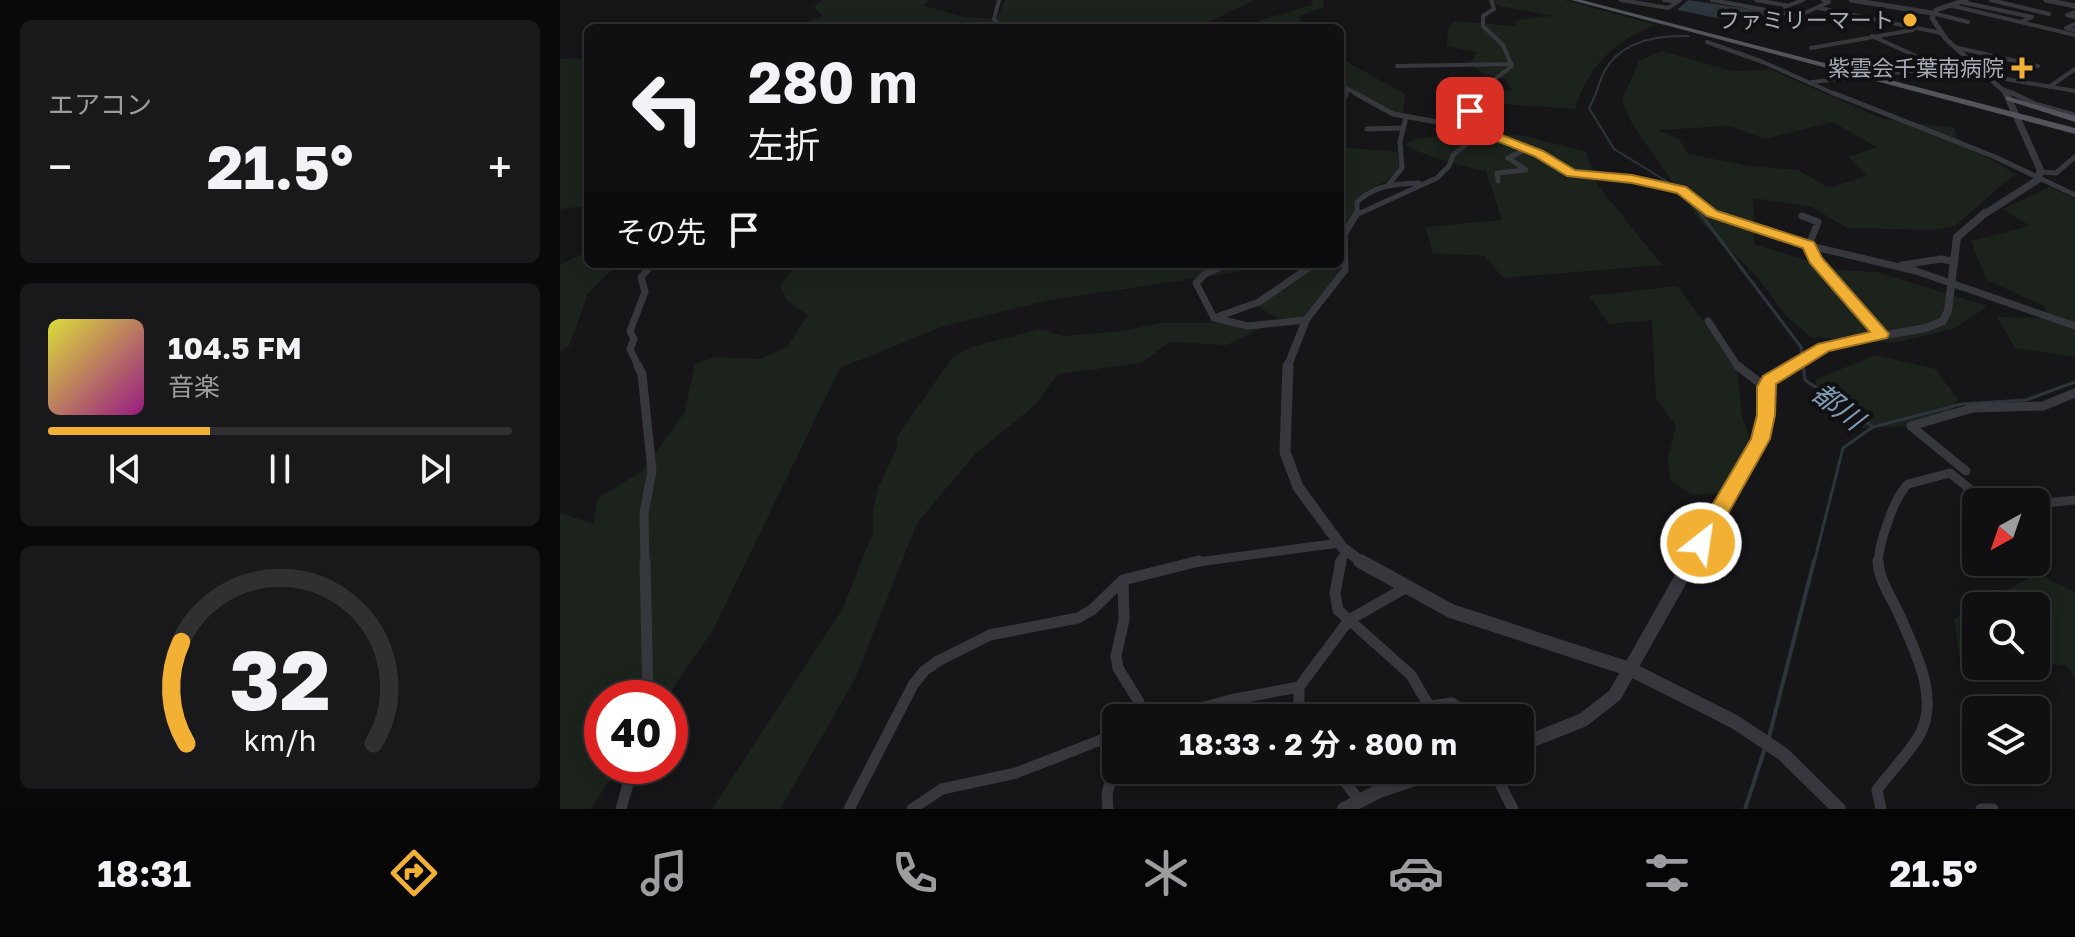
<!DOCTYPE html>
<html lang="ja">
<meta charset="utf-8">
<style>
:root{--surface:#101012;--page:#19191b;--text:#f1f3f6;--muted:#9c9d9f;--line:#303032;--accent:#f2b134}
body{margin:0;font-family:"Golos Text","Noto Sans JP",sans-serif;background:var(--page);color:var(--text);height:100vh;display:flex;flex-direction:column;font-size:30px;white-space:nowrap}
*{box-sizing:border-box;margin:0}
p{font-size:26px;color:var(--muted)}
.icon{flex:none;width:44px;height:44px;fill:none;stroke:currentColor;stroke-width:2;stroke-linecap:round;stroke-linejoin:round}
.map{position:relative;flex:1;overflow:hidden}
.details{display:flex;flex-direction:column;gap:20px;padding:20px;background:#09090a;width:560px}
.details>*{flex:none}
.guide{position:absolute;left:24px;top:24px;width:760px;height:244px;border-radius:12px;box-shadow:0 4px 20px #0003,0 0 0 2px var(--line);background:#101012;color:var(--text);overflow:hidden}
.needle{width:52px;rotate:220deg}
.controls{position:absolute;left:1402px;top:488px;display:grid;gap:16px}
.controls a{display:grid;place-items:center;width:88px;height:88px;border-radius:12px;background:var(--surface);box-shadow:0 4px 20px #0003,0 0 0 2px var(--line);font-size:40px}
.speed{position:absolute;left:24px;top:680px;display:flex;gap:16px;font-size:40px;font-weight:700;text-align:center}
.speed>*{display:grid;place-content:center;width:104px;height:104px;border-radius:50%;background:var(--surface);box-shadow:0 4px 20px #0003,0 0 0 2px var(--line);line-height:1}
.speed .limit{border:12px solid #d22;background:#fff;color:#111}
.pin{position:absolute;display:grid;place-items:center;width:68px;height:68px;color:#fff;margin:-34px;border-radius:16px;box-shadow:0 4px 12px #0006}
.me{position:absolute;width:88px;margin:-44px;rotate:30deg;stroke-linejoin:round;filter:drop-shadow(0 0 6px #0008)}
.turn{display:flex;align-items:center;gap:28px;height:168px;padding:0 32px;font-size:36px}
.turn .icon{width:104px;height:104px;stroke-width:2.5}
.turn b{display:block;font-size:56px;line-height:68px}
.then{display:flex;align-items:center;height:76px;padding:0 32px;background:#0003;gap:16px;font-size:30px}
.big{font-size:60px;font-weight:700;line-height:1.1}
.details .card{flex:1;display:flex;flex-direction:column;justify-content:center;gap:12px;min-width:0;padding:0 28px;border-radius:12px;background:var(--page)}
.details .dial{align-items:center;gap:0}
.dial svg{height:208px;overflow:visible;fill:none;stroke:var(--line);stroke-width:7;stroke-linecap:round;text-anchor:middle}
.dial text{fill:var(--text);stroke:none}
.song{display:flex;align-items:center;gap:24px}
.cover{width:96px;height:96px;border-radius:12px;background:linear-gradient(135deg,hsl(60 70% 55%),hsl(310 70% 35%))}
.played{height:8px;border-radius:4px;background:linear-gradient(90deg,var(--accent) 35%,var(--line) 35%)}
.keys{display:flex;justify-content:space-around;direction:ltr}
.heat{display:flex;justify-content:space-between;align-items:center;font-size:44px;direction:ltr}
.trip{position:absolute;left:542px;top:704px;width:432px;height:80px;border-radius:12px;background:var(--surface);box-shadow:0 4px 20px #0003,0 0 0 2px var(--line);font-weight:700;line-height:80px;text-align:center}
.tab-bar{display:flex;height:128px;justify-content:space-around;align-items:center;background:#060607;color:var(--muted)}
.tab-bar .icon{width:56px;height:56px}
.tab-bar .active{color:var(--accent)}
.tab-bar b{font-size:36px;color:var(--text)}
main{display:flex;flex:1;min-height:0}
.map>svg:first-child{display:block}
</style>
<main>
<section class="details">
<div class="card"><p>エアコン</p>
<div class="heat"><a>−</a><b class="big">21.5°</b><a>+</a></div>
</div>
<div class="card">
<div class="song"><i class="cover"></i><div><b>104.5 FM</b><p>音楽</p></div></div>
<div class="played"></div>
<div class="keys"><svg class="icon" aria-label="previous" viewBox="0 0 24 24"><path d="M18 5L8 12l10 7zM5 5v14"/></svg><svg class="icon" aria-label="pause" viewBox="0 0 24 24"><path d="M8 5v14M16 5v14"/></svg><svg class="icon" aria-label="next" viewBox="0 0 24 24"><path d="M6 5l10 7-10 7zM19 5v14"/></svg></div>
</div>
<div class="card dial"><svg viewBox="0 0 100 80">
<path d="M14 69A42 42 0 1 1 86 69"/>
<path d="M14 69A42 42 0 0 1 12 30" stroke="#f2b134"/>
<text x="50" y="56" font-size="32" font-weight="700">32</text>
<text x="50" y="72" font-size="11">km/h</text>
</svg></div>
</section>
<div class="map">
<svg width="1515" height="809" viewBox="0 0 1515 809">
<rect width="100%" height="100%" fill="#161618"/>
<path fill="#1c231d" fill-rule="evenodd" d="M262,0H369L363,6L404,17L437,19L445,0H694L643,25V28H199L240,25L263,16L254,7Z
M752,0H764L763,7L740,16L743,28H692L701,20L753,5Z
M928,0H1004L1097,25C1057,37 1026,69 1015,109L941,104L923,96L952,90L945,79L920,72L910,63L917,52L887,46L888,28L895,21L955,26L956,20L992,16L940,6Z
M1102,51L1172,71L1212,70L1323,119L1394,128L1397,139L1455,174L1395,226L1374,230L1287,228L1252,207L1193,198L1194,244L1277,270L1317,272L1427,306L1396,328L1333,343L1251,337L1227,317L1194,273L1141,222L1072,124L1062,100L1079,61ZM1273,122L1317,147L1288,157L1307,176L1269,188L1238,170L1189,166L1128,154L1119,139L1098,130L1170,126L1205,139Z
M28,58V206L0,209V59Z
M780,58L845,94L843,115L830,111L780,84Z
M908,131L965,136L1026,152L1036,183L1102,265L943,278L925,256L873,253L865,227L942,220L926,171C909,168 856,154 845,144L853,140Z
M780,147L837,152L839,169C825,186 810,186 795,200L783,272L745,316L724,322L697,306L757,264H780Z
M1490,187L1515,199V357L1455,348L1437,317L1483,318L1486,307L1427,280L1411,241L1470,226L1443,209Z
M28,251V264H58L28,293L9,346L0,351V265Z
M236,264H684L678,272L490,300L384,326L280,368L153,630L106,698H42V766H60L30,809H0V513L33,524L38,498L81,472L125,412L135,364L155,357L199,359L227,347L248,315L227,301L220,286Z
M1117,286L1177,366L1182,416L1191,443L1168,492L1133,495L1110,480L1108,458L1116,426L1096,398L1092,320L1049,324L1029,296Z
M601,323H656L702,328L667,345L610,342L581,363L498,374L474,406L416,453L357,523L295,679L220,809H152L283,608L313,532V512L318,488L337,448V437L392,358L411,347L481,329L502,336L563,331Z
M1316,355L1375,369L1398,399L1389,413L1337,427L1299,428L1250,404L1257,379Z
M1477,574L1515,592V678L1506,665L1476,663V606H1417Z
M1416,607V660L1400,659L1394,619Z"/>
<path fill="#2c353c" d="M1128,0L1215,13L1210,18L1162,19L1117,10Z"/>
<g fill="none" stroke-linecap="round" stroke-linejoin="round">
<path stroke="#2c353c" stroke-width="2" d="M1116,187L1054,149L1029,108C1036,97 1038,84 1044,72C1060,41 1097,35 1129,36
M1121,193L1142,215"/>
<path stroke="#2c353c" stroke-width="3" d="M1140,213L1241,347L1245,380L1313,427
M1313,427L1402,404L1466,400L1515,382
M1254,563L1283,448L1313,427"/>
<path stroke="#2c353c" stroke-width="4" d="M1209,737L1254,561
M1185,809L1205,748"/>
<path stroke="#37383d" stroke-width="4" d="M439,0L434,19L442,28
M1061,0L1108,8L1120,0
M1104,0L1117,2
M1152,0L1238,16L1269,2L1263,0
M1196,0L1229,6
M1431,0L1489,14
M1401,2L1472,17L1461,22
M1389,5L1515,35
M1225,7L1243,0
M1259,8L1381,33
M1515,12L1507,15L1515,17
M1372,13L1408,22
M1514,30L1506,28L1515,24
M1312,36L1380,67
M1147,42L1203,62L1277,95
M1394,47L1478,66
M1251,48L1353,30
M837,66L952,64
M1428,76L1515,91
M1252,82L1378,68H1418
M780,85L799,95
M1489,87L1515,69
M1443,89L1457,95
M786,95L787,90
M914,95L952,66L943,45L923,26V16L934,9L931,0"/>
<path stroke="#37383d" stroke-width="5" d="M795,93L833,114L916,129L978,154L1012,174L1072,179L1121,190L1156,215
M1273,93L1433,156L1515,195
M1452,93L1475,104L1515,115
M780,109L786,93
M807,129L842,128
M1482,172L1496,173L1515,157
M938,181L937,173L966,170L948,158L967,149
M829,184L842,168L840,142L846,117
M797,213V202C815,185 835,184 859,183
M796,215L877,178L889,166L893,155L910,141L916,129L909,107L915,93"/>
<path stroke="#37383d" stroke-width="7" d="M1151,213L1259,248L1356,271L1515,326
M1242,216L1258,222L1249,245L1256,260L1321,334
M667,264L645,274L636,283L654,318L688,326L746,320L785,270L784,234L797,213
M1342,265L1381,259L1392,261
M654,318L699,302L754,264
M1148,321L1179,368
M79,368L70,349L74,339L70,331L85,292L81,277L93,264"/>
<path stroke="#37383d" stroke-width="9" d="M78,366L82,374L92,471L84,513L85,563
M1178,366L1205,387
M1351,426L1413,408L1483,406L1515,393
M1351,426L1406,471
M1476,504L1515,500
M631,563L779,543
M779,563L787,551
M1318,563C1319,543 1334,497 1348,484L1390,473L1426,502"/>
<path stroke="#37383d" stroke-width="11" d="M85,561L88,698
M781,561L775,593L778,610L851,675L869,706L892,703L912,718
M1318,561C1319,580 1330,595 1338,612C1354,649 1381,698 1359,736C1347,756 1330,772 1317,790L1321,809
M563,580L564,620L556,656L558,668L579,702V718
M605,718L670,700L739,687
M739,718V687L789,620L845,588
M776,770L798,799
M933,770L953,809
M61,809L73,766
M289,809L353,685L364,671L378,661L430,635L518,618L532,610L563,580L639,561
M352,809L382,789L456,773L556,734
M548,809L547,793L556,764
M1421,809H1433"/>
<path stroke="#37383d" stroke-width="5" d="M1291,0L1372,13
M1406,0L1376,10L1372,18L1386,39L1448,95
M1486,0L1515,6"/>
<path stroke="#37383d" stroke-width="7" d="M1423,215L1479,179L1480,169L1446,93"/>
<path stroke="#37383d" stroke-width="8" d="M727,368L746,320
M1231,368L1274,344L1366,328L1383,321L1388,311L1397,237L1425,213"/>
<path stroke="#37383d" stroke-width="11" d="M728,366L725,452L738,487L782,547L803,563
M1130,563L1200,439L1205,394L1210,380L1235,366"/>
<path stroke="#37383d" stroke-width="14" d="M800,561L891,611L1072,670L1175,722L1223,754L1279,809
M960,745L1023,720L1055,695L1131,561
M784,809L819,791L881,770"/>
<path fill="#53555c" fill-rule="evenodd" d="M1011,0H1022L1515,128V134Z
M1446,96L1515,116V122L1446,100Z"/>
</g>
<path fill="#f2b134" stroke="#9d7322" stroke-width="2" d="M910,107L920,118L921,127L983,151L1015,170L1072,175L1126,187L1157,211L1254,242L1262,258L1329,334L1327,338L1269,351L1216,384L1215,415L1210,439L1148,549L1141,551L1133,549L1130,543L1191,439L1197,415V387L1203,376L1258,344L1310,332L1250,263L1243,248L1147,216L1117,193L1072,183L1007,176L974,156L912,131L904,111Z"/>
<g fill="#f2b134" stroke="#111113" stroke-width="3">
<circle cx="1350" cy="20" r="8"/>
<path d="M1458 56h8v8h8v8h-8v8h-8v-8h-8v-8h8z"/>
</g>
<g text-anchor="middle" stroke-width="8" stroke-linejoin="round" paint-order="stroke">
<g font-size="22" fill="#a8adb8" stroke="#111113" text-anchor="end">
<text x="1334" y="28">ファミリーマート</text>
<text x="1444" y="76">紫雲会千葉南病院</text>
</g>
<g font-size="28" font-style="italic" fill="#7f9bb3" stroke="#111113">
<text transform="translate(1278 406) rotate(38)" y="10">都川</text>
</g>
</g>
</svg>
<div class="controls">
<a><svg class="needle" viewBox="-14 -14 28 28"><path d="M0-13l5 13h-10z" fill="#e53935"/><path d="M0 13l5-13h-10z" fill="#9c9d9f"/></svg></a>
<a><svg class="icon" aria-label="search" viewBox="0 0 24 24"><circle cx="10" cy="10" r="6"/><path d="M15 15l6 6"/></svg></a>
<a><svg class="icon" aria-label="layers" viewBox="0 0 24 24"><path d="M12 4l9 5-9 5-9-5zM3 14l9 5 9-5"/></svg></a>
</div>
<div class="speed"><div class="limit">40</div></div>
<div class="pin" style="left:910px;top:111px;background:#d93025"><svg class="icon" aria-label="arrive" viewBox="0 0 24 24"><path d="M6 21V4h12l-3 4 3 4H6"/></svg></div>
<svg class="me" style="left:1141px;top:543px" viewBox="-20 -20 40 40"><circle r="17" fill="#f2b134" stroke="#fff" stroke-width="3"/><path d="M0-11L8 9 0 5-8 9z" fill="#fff"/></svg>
<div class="trip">18:33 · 2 分 · 800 m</div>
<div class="guide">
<div class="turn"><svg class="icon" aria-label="left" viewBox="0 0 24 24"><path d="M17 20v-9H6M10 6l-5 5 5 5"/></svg><div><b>280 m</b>左折</div></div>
<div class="then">その先<svg class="icon" aria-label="arrive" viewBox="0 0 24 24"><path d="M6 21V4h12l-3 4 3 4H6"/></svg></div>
</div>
</div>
</main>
<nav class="tab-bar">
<b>18:31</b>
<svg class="icon active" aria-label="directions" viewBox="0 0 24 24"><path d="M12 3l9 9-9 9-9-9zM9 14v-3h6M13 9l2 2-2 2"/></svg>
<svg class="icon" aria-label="music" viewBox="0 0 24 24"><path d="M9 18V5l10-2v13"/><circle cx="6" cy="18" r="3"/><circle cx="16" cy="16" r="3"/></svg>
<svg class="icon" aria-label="phone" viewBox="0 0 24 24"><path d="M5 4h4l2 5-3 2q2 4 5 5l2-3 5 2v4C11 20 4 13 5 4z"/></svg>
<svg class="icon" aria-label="climate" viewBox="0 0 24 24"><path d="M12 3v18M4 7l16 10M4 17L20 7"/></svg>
<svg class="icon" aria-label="car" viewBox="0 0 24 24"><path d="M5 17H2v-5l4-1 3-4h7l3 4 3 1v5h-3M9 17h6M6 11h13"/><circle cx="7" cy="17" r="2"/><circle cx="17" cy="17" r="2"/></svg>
<svg class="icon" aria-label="filters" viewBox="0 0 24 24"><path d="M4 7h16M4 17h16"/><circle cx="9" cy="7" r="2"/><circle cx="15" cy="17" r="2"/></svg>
<b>21.5°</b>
</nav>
